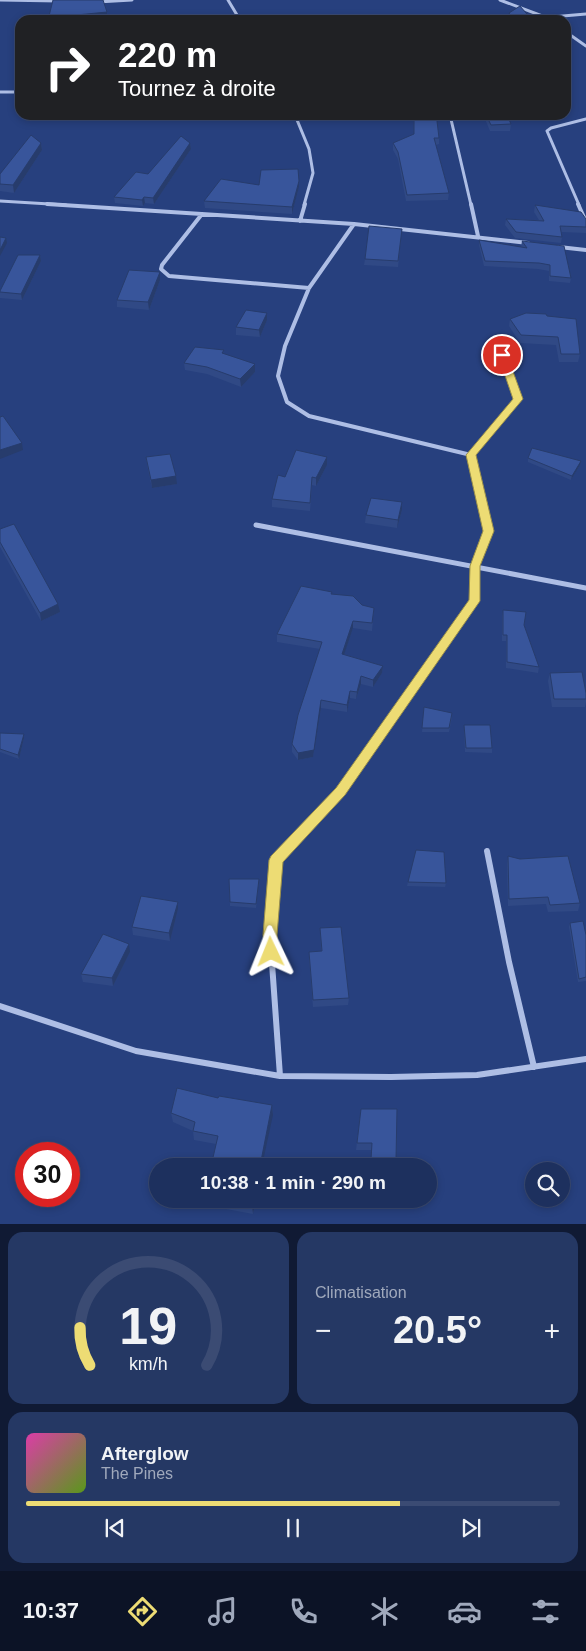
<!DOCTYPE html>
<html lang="fr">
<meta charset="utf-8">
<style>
:root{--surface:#1d305e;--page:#253864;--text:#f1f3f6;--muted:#a0a9bc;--line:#3b4b73;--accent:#eddc74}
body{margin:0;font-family:Helvetica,sans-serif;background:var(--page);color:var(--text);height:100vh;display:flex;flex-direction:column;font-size:19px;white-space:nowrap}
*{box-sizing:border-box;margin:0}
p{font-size:16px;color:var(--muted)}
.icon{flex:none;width:28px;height:28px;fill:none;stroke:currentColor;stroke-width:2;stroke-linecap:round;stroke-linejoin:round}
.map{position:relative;height:1224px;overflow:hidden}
.sheet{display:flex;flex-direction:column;gap:8px;padding:8px;background:#101a34;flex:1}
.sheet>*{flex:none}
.hud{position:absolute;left:15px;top:15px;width:556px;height:105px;border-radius:15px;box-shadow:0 2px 8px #0003,0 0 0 1px var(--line);background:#202124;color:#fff;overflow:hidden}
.tools{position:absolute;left:525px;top:1162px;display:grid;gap:10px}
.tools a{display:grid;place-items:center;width:45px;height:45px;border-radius:50%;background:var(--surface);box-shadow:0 2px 8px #0003,0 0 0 1px var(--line);font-size:25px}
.speed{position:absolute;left:15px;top:1142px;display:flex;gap:10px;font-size:25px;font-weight:700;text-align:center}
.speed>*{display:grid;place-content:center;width:65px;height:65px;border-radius:50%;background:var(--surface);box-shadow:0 2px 8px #0003,0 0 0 1px var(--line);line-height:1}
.speed .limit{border:8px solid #d22;background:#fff;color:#111}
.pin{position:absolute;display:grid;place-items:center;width:42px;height:42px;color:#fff;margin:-21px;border:2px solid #fff;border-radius:50%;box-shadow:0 1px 5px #0007}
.me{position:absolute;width:55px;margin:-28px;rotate:358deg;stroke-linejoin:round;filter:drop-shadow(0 0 4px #0008)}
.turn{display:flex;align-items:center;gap:18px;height:105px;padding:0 20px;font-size:22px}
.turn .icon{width:65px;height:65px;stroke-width:2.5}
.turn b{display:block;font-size:35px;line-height:42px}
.big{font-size:38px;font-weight:700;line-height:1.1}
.sheet .widget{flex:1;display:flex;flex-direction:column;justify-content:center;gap:8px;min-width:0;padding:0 18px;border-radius:15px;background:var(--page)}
.sheet .dial{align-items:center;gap:0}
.dial svg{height:130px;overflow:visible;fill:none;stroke:var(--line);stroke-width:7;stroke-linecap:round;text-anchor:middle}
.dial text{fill:var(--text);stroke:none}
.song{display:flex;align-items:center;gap:15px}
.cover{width:60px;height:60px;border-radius:8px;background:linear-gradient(135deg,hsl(320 70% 55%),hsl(90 70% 35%))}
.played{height:5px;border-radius:2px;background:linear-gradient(90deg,var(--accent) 70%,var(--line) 70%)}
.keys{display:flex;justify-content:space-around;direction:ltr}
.heat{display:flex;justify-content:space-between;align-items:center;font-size:28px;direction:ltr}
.sheet .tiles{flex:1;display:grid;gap:8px;grid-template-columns:1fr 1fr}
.widget:last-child{grid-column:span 2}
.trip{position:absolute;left:149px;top:1158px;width:288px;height:50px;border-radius:25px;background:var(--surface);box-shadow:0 2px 8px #0003,0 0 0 1px var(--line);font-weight:700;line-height:50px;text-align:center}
.tab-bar{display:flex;height:80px;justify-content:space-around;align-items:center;background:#0c1326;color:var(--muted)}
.tab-bar .icon{width:35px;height:35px}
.tab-bar .active{color:var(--accent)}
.tab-bar b{font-size:22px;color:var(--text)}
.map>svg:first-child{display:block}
</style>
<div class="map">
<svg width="586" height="1224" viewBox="0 0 586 1224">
<rect width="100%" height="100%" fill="#27407e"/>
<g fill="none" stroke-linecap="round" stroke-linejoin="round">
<path stroke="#aebee5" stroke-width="3" d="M0,0L59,1
M228,0L240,20
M500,0L553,20
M97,2L132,0
M551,17L586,14
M566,32L586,46
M0,92H16
M295,115L309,149L313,173L304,205
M450,115L471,205
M0,201L66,205
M579,205L547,131L551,128L586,119"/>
<path stroke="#aebee5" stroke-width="4" d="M47,204L354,224L528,243
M471,204L478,236
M578,204L586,222
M202,214L162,265L161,269L169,276L309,288
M300,221L305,204
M354,224L309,288L285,346L278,376L287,402L309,416L471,455
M559,247L586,250
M474,466L471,455L518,399L503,355"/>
<path stroke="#aebee5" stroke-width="5" d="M256,525L586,588
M332,799L474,601L475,566L489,531L473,465"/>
<path stroke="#aebee5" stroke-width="6" d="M487,851L509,962L534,1067
M0,1006L136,1051L280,1076L391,1077L477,1075L586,1059
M280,1076L270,935L276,860L333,798"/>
</g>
<path fill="#304985" d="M509,13L532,20H510L508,18Z
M44,115H75L72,120H45Z
M413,115H433L439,138V144L436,145L449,193L448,200L406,201L398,159L393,150V143L414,134Z
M464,115H526V118H508L511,124L510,131H490L485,119L466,120Z
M41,143L42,150L14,193L0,191V174Z
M190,143L191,149L154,204L145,203L143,206L115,203L114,197L148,174Z
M259,185L299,187L292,214L205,208L204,201Z
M535,205L586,219V233L561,232L562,237L561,243L515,238L505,225L506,219L539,220L534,212Z
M402,229L398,267L364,265L365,259Z
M479,240L521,247L522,241L571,278L570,283L549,281V271L538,269L484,266L479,245Z
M40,255L41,261L22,300L0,298V291Z
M160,280L149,310L117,307V300Z
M547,316L580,354L578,362H559L556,345L520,343L509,326L510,319Z
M267,320L260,337L236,335V327Z
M224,354L255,364V372L241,387L207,374L185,370L184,363Z
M146,457L177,484L152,488L147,465Z
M528,458L581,461L580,465L571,480L528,462Z
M327,465L316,486L312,485L310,511L272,507V499L285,477Z
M402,510L397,528L365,523L366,515Z
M0,529L60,612L41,621L0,547Z
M332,594L362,605L374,608L372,631L353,628L344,654L383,666L382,673L373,687L361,684L356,699L350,698L347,712L321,708L313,757L298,760L292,752V744L320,649L277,642V634Z
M503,610L524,625L539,667L538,673L506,668V641H502V616Z
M550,673L586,693V702L585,707H552L548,681Z
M424,707L452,717L449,732H422Z
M464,725L492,748V753L465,752L464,729Z
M0,733L24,738L19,759L0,752Z
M508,856L580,903L578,911L548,912L546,904L508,906L507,864Z
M229,879H259L256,908L230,906Z
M408,882L446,883L445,887L407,886Z
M178,902V909L170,941L133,935L132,927Z
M570,923L586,935V981L578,982L569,927Z
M320,928L349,998L348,1005L313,1007L309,959V952L321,951Z
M130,952L113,986L83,982L81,974Z
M218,1098L272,1105L273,1115L216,1144L194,1140L193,1131L173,1122L171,1113Z
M361,1109L396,1159L395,1166H370L372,1150H356Z
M204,1199H256L253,1214L205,1205Z"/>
<path fill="#273c6c" d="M107,12V18L86,20H65L66,16Z
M41,143L42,150L14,193L13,185Z
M190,143L191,149L154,204L153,198Z
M299,181V187L292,214V207Z
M144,197L145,203L143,206L142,200Z
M6,238L7,243L0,256V250Z
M40,255L41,261L22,300L21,294Z
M160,272V280L149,310L148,302Z
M267,313V320L260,337L259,330Z
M255,364V372L241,387L240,379Z
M22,443L23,450L0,459V450Z
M327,457V465L316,486V478Z
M581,461L580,465L571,480L572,476Z
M176,476L177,484L152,488L151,480Z
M402,502V510L397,528L398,520Z
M58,604L60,612L41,621L40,613Z
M353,621V628L342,661V654Z
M383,666L382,673L373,687V680Z
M361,676V684L356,699L357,692Z
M350,691V698L347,712V705Z
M321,700V708L313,757L298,760V753Z
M24,734V738L19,759L18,755Z
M178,902V909L170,941L169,933Z
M129,944L130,952L113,986L112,978Z
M272,1105L273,1115L262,1166H260Z
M254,1199H256L253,1214L252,1206Z"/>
<path fill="#38559b" stroke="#273c6c" d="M53,0H103L107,12L66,16L65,20H48Z
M520,6L532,20H514L509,13Z
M414,115H433L437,121L439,138H434L449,193L407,195L398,152L393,143L414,134Z
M486,115H507L511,124L491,125Z
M31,135L41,143L13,185L0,184V174Z
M181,136L190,143L153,198L144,197L142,200L114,197L136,172L148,174Z
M298,169L299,181L292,207L204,201L221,179L259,185L261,170Z
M535,205L581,212L586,219V227L560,226L562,237L516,232L506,219L544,221Z
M369,226L402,229L398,261L365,259Z
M0,237L6,238L0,250Z
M479,240L527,248L522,241L564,246L571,278L550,276V265L539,263L485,261Z
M18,255H40L21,294L0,292V291Z
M129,270L160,272L148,302L117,300Z
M246,310L267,313L259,330L236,327Z
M526,313L546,314L547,316L576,319L580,354H561L558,337L521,335L510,319Z
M195,347L224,350L222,353L255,364L240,379L207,367L184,363Z
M3,416L22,443L0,450V417Z
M532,448L581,461L572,476L528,458Z
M296,450L327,457L316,478L312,477L310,503L272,499L278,475L285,477Z
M170,454L176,476L151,480L146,457Z
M371,498L402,502L398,520L366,515Z
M14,524L58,604L40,613L0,542V529Z
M301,586L332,592L331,594L353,596L362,605L374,608L372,623L353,621L342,654L383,666L373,680L361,676L357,692L350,691L347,705L321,700L314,750L298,753L292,744L298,715L322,642L277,634Z
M503,610L526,612L524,625L539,667L507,662V635H503Z
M582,672L586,693V699H554L550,673Z
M424,707L452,713L449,728H422Z
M464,725H490L492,748H466Z
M0,733L24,734L18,755L0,749Z
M416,850L444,852L446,883L408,882Z
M508,856L520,859L568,856L580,903L550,905L548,897L509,899Z
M229,879H259L256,904L230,902Z
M141,896L178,902L169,933L132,927Z
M583,921L586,935V977L579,979L570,923Z
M341,927L349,998L313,1000L309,952L322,951L320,928Z
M103,934L129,944L112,978L81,974Z
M177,1088L218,1098L219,1096L272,1105L260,1166H211L218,1136L193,1131L195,1122L171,1113Z
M361,1109H397L396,1159L371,1160L372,1143H357Z
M217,1199H254L252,1206Z"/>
<path fill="#eddc74" stroke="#9a8f4b" d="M502,352L507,355L523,399L476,455L494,531L480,566V601L345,795L283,862L277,935L278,952L276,957L271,959L266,957L263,935L269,860L271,856L336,788L469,600L470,566L483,531L466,455L513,399L498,355Z"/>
</svg>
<div class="tools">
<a><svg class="icon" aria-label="search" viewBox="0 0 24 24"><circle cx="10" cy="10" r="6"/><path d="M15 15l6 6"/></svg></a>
</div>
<div class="speed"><div class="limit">30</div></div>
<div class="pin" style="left:502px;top:355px;background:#d93025"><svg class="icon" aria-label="arrive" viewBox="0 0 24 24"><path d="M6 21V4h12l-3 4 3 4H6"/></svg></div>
<svg class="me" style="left:271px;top:952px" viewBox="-20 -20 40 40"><path d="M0-17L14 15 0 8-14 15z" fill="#eddc74" stroke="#fff" stroke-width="4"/></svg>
<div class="trip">10:38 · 1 min · 290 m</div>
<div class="hud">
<div class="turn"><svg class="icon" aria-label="right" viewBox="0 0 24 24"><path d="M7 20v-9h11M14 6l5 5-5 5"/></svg><div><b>220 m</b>Tournez à droite</div></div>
</div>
</div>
<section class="sheet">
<div class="tiles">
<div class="widget dial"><svg viewBox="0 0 100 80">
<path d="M14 69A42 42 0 1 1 86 69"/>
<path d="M14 69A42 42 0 0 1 8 46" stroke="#eddc74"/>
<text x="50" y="56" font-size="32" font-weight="700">19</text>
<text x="50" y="72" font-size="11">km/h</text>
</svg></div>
<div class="widget"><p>Climatisation</p>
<div class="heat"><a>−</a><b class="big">20.5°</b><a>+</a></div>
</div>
<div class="widget">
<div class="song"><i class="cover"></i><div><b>Afterglow</b><p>The Pines</p></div></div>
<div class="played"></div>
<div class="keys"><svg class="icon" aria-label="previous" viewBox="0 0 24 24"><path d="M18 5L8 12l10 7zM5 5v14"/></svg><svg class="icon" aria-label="pause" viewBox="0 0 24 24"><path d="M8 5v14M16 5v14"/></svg><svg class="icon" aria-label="next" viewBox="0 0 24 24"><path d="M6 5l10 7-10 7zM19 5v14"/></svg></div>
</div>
</div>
</section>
<nav class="tab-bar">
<b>10:37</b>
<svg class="icon active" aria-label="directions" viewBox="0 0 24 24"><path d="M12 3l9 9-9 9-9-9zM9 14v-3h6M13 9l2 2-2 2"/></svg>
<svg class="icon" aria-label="music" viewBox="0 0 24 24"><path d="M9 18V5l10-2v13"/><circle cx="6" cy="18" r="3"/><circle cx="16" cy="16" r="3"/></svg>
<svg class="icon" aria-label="phone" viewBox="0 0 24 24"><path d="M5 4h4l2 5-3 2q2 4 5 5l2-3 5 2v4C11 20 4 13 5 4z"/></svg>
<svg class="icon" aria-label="climate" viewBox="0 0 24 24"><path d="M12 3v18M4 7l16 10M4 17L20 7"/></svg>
<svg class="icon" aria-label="car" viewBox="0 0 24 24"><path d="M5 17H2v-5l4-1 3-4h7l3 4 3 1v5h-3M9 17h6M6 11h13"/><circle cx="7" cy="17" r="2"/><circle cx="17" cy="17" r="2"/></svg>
<svg class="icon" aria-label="filters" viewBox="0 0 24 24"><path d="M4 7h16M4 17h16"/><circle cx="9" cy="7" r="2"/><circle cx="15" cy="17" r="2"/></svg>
</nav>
